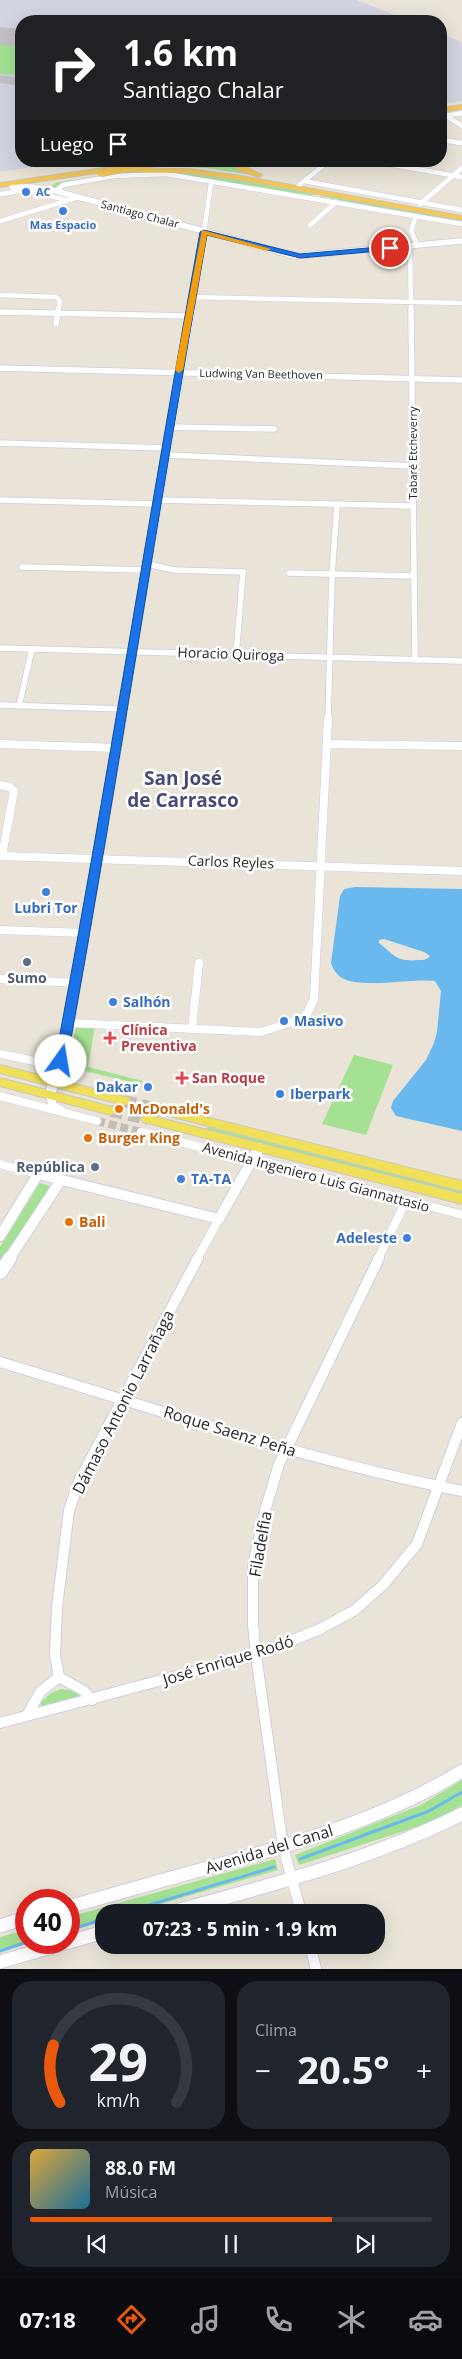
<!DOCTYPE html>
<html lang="es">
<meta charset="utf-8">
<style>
:root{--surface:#171b24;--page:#20242c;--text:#f1f3f6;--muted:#9ea1a6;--line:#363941;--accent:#ea580c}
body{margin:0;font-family:"Open Sans",sans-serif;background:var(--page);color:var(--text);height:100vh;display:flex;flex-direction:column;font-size:19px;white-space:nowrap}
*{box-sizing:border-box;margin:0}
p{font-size:16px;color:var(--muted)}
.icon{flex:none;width:28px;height:28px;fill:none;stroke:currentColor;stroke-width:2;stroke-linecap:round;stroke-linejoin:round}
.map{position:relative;height:1969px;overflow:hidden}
.sheet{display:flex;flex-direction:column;gap:12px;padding:12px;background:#0d0f14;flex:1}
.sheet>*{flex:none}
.top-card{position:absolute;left:15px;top:15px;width:432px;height:152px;border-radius:20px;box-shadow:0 5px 20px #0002;background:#202124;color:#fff;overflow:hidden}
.speed{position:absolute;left:15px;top:1889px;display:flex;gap:10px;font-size:25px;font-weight:700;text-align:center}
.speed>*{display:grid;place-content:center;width:65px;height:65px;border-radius:50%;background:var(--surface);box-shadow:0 5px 20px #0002;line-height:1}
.speed .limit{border:8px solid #d22;background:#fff;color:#111}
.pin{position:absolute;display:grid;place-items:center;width:42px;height:42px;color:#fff;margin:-21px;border:2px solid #fff;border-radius:50%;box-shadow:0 1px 5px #0007}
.me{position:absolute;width:55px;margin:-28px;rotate:13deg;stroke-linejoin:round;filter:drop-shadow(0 0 4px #0008)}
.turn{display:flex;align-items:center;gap:18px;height:105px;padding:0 25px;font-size:22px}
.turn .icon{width:65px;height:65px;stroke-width:2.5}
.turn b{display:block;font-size:35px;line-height:42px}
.then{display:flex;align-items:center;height:48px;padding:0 25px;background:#0003;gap:10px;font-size:19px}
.big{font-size:38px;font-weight:700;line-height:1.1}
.sheet .card{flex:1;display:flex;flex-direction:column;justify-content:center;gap:8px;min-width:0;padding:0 18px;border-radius:20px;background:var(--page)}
.sheet .dial{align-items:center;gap:0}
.dial svg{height:130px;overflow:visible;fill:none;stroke:var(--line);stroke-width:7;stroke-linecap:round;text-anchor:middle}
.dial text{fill:var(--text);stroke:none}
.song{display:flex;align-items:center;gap:15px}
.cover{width:60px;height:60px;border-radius:8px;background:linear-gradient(135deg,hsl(40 70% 55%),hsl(200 70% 35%))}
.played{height:5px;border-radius:2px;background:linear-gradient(90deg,var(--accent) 75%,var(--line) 75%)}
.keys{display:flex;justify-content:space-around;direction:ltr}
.heat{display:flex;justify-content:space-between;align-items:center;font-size:28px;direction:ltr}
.sheet .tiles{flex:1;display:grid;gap:12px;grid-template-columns:1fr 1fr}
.card:last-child{grid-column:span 2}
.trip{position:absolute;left:95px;top:1904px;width:290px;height:50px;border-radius:20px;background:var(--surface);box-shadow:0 5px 20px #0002;font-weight:700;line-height:50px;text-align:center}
.menu{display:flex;height:80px;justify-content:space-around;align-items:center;background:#090b0e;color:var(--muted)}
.menu .icon{width:35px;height:35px}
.menu .selected{color:var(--accent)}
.menu b{font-size:22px;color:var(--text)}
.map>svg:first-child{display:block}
</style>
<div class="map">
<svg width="462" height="1969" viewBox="0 0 462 1969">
<rect width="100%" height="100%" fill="#eae4d8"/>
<path fill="#d3d4e2" d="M0,0H357L410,21H21V161H72L0,172Z
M441,34L462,42V101L441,104Z"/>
<path fill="#a4e193" d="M0,43L21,45V76L0,74Z
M172,161H233L237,168L253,175L206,168L154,165Z
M176,172L233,178L315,194L310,196L170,174L81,180L58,185L54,188L52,186L55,183L118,173Z
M323,195L462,221V223L319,196Z
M76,1026H95L88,1067L143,1081L139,1084L68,1067Z
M354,1055L393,1065L366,1135L322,1124Z
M208,1127L462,1190V1194L205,1130Z
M40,1183L50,1186L0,1265V1247Z
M61,1689L78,1692L80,1698L41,1708V1702L51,1693Z
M462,1780V1805L432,1822L299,1865L295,1855L421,1805Z
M275,1859L278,1870L133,1912H104V1921L69,1931V1917Z
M26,1930V1942L30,1943L0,1951V1937Z"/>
<path fill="#69b9ee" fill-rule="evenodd" d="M355,887L462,889V1131L396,1116L391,1108L393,1101L426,1060L434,1043L437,1032L441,991L435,981C412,978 362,989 342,978C336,974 333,969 331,963L340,896L344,889ZM384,939L424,952L430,956C426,960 424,960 419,960C397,962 395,956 379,943V940Z"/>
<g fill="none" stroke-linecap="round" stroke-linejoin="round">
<path stroke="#69b9ee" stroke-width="3" d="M300,1859L429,1811L462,1792
M126,1912L274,1867
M69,1930L104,1919
M0,1951L27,1942"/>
<path fill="#c2c0c5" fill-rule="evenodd" d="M0,75L21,78V86L0,83Z"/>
<path fill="#c2c0c5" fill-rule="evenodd" d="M0,27L21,29V47L0,45Z"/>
<path stroke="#c3beb5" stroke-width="8" stroke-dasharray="8 4" stroke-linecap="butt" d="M97,1121L141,1132"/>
<path stroke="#c3beb5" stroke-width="12" stroke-dasharray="12 6" stroke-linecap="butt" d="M124,1101L162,1110
M111,1111L148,1119"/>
<g stroke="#cdcee0" stroke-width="5.5">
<path id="minor-far3" d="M442,113L462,126
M444,116L462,113
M441,140L462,143
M371,161L462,177
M304,181L462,210
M299,185L329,161
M56,191L63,185L114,176L166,174L462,224
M0,194L27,190L67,200
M420,204L462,168
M416,216L411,231L417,245
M0,221L79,197
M310,225L336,202
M204,232L211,183
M410,246L411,311
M0,295L56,297L60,301L58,311
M192,297L462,303"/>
</g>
<g stroke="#cdcee0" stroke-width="7">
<path id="minor-far2" d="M411,310L415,659
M0,312L189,316
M56,324L58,310
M0,368L462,380
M170,427L274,429
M0,443L167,448
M166,455L412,466
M0,500L156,504
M157,500L412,506
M147,564L174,570L243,572L236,655
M22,567L146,570
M289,573L413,576
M0,648L462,661
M0,705L123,709
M19,706L32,649
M328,720L332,575L337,504"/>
</g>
<g stroke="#cdcee0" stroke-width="9">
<path id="minor-far1" d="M0,744L117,748
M327,744L462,746
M0,785L10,787L14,791L2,856
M0,856L462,871
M0,930L84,933
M0,979L76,983
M69,1023L261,1032L301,1019L308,1012L314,999L328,719
M192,1028L199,963
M0,1054L59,1066
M50,1095L53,1106L61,1110
M0,1096L97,1121
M141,1132L204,1148L226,1151L462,1215
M0,1164L38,1174
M197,1259L219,1219
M378,1259L406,1201"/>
</g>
<g stroke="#cdcee0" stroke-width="12">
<path id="minor" d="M0,1362C153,1408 305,1460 462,1491
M59,1677L55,1655L57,1607L69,1510L80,1479L198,1258
M27,1715L41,1691L59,1677L84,1691L92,1700
M0,1723L256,1655L320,1629L355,1610L383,1585L417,1544L462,1423
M301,1912L283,1847L256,1655L253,1624V1566L265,1511L279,1464L379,1258
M310,1945L316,1969"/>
</g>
<g stroke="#cdcee0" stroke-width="7">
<path id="tertiary-far3" d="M12,187H32L56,191L295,256L462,241
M191,311L204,232"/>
</g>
<g stroke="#cdcee0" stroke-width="9">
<path id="tertiary-far2" d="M121,720L191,310"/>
</g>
<g stroke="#cdcee0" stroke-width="12">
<path id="tertiary-far1" d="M50,1095L69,1023L121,719
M0,1236L38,1174L219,1219L259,1148
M9,1259L61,1180"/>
</g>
<g stroke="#cdcee0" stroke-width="15">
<path id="tertiary" d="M0,1273L10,1258
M69,1907C118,1893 166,1879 215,1866C301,1842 386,1818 462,1771
M172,1912C271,1885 370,1860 462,1814
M0,1926L26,1918
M69,1942L104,1932
M0,1962L68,1942"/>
</g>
<g stroke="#c7c7c7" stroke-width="2">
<path id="primary" d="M0,1065L129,1098L131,1101L124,1105L0,1073Z
M0,1078L116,1108L118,1111L111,1115L0,1086Z
M162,1106L462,1181V1191L157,1113L155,1110L157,1107Z
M148,1115L462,1194V1204L143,1122L141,1119L143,1116Z"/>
</g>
<g stroke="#c7c7c7" stroke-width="2">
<path id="trunk" d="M462,105V109L441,112V108Z
M233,161H240L244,166L262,175L258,177L238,170Z
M103,168L190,169L241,176L462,216V220L241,180L190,173L103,172L0,187V183Z"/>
</g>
<use href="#minor-far3" stroke="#fff" stroke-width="4.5"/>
<use href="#minor-far2" stroke="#fff" stroke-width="5.5"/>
<use href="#minor-far1" stroke="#fff" stroke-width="8"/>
<use href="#minor" stroke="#fff" stroke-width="10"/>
<use href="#tertiary-far3" stroke="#fff" stroke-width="5.5"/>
<use href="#tertiary-far2" stroke="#fff" stroke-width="8"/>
<use href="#tertiary-far1" stroke="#fff" stroke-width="10"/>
<use href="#tertiary" stroke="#fff" stroke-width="13"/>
<use href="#primary" fill="#f0e057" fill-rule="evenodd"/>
<use href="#trunk" fill="#f7c853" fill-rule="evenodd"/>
<g stroke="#c7c7c7" stroke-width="8" stroke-linecap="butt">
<path id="trunk-bridge" d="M101,173L155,163"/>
</g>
<use href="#trunk-bridge" stroke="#f7c853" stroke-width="7"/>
</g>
<path fill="#1a73e8" stroke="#114b97" d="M204,230L300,254L390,246L394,248L390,250L300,258L207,235C158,510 117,786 67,1061L61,1065L55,1061C107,785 150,508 200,232Z"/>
<path fill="#f59e0b" d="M202,230L271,249L267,251L207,235L183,370L179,373L175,370Z"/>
<g fill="#3f7fe0" stroke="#fff" stroke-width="2">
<circle cx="26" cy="192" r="5"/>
<circle cx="63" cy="211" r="5"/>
<circle cx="46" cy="892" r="5"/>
<circle cx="113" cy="1002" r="5"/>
<circle cx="284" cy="1021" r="5"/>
<circle cx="148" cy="1087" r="5"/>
<circle cx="280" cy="1094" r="5"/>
<circle cx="181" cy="1179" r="5"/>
<circle cx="407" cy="1238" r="5"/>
</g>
<g fill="#5c6f8a" stroke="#fff" stroke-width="2">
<circle cx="27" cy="962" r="5"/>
<circle cx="95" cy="1167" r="5"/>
</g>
<g fill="#e0444e" stroke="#fff" stroke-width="2">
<path d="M107.5 1030.5h5v5h5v5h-5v5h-5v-5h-5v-5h5z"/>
<path d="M179.5 1070.5h5v5h5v5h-5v5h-5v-5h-5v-5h5z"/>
</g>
<g fill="#e8710a" stroke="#fff" stroke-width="2">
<circle cx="119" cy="1109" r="5"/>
<circle cx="88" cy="1138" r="5"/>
<circle cx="69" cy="1222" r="5"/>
</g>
<g text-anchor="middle" stroke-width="5" stroke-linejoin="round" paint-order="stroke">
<g font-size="11" font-weight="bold" fill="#366cbe" stroke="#fff" text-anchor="start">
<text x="36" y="196">AC</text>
<text x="63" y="229" text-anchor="middle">Mas Espacio</text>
</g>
<g font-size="11" fill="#272727" stroke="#fff">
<text transform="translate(140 214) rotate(15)" y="4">Santiago Chalar</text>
<text transform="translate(261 374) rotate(1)" y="4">Ludwing Van Beethoven</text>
<text transform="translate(413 453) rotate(-90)" y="4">Tabaré Etcheverry</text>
</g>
<g font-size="14" fill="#272727" stroke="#fff">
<text transform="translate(231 654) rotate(2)" y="5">Horacio Quiroga</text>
<text transform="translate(231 862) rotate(2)" y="5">Carlos Reyles</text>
<text transform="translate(316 1177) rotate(15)" y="5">Avenida Ingeniero Luis Giannattasio</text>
</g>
<g font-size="14" font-weight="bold" fill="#366cbe" stroke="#fff" text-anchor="start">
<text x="46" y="913" text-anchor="middle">Lubri Tor</text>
<text x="123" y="1007">Salhón</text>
<text x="294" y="1026">Masivo</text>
<text x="138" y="1092" text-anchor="end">Dakar</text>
<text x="290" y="1099">Iberpark</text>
<text x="191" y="1184">TA-TA</text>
<text x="397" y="1243" text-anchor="end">Adeleste</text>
</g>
<g font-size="14" font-weight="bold" fill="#4e5e75" stroke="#fff">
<text x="27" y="983">Sumo</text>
<text x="85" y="1172" text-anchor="end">República</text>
</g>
<g font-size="14" font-weight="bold" fill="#be3a42" stroke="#fff" text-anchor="start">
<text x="121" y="1035">Clínica<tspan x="121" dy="16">Preventiva</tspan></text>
<text x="192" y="1083">San Roque</text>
</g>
<g font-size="14" font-weight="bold" fill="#c56008" stroke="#fff" text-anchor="start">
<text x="129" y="1114">McDonald's</text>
<text x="98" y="1143">Burger King</text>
<text x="79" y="1227">Bali</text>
</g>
<g font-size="16" fill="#272727" stroke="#fff">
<text transform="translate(123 1402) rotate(-63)" y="6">Dámaso Antonio Larrañaga</text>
<text transform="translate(230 1431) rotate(17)" y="6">Roque Saenz Peña</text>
<text transform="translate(260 1544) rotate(-80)" y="6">Filadelfia</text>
<text transform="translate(228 1660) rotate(-17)" y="6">José Enrique Rodó</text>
<text transform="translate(269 1849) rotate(-17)" y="6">Avenida del Canal</text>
</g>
<g font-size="19" font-weight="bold" fill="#484a77" stroke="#fff">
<text x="183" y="785">San José<tspan x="183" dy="22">de Carrasco</tspan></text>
</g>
</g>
</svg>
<div class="speed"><div class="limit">40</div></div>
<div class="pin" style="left:390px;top:248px;background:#d93025"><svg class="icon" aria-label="arrive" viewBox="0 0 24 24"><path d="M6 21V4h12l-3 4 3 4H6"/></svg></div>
<svg class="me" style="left:61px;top:1061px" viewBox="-20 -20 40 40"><circle r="19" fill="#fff"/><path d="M0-13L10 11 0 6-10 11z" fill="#1a73e8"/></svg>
<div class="trip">07:23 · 5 min · 1.9 km</div>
<div class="top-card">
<div class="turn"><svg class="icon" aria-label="right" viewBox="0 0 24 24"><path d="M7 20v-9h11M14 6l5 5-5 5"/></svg><div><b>1.6 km</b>Santiago Chalar</div></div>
<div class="then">Luego<svg class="icon" aria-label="arrive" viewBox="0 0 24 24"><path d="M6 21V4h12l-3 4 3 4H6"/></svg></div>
</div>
</div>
<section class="sheet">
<div class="tiles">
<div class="card dial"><svg viewBox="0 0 100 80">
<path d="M14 69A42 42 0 1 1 86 69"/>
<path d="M14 69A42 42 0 0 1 10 34" stroke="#ea580c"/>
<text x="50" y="56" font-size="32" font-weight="700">29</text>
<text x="50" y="72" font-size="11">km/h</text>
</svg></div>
<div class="card"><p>Clima</p>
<div class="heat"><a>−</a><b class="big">20.5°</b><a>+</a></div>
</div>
<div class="card">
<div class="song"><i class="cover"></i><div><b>88.0 FM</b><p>Música</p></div></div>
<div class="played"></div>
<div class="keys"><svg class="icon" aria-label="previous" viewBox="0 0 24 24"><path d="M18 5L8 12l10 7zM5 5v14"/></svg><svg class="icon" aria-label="pause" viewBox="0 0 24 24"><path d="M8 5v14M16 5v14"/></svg><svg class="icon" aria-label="next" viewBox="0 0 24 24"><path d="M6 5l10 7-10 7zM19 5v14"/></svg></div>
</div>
</div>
</section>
<nav class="menu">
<b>07:18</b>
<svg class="icon selected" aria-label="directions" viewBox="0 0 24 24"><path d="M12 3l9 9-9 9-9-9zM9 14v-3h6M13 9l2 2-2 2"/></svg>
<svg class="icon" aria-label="music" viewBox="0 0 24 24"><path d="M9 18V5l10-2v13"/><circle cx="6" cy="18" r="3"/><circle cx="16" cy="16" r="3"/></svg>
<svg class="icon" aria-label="phone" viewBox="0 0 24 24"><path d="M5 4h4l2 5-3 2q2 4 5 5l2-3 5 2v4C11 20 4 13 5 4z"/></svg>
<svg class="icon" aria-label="climate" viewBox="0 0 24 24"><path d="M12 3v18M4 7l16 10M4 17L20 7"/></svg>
<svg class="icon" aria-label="car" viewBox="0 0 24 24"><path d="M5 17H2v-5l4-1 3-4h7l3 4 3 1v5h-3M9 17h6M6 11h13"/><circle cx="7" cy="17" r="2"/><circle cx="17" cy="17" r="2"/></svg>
</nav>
